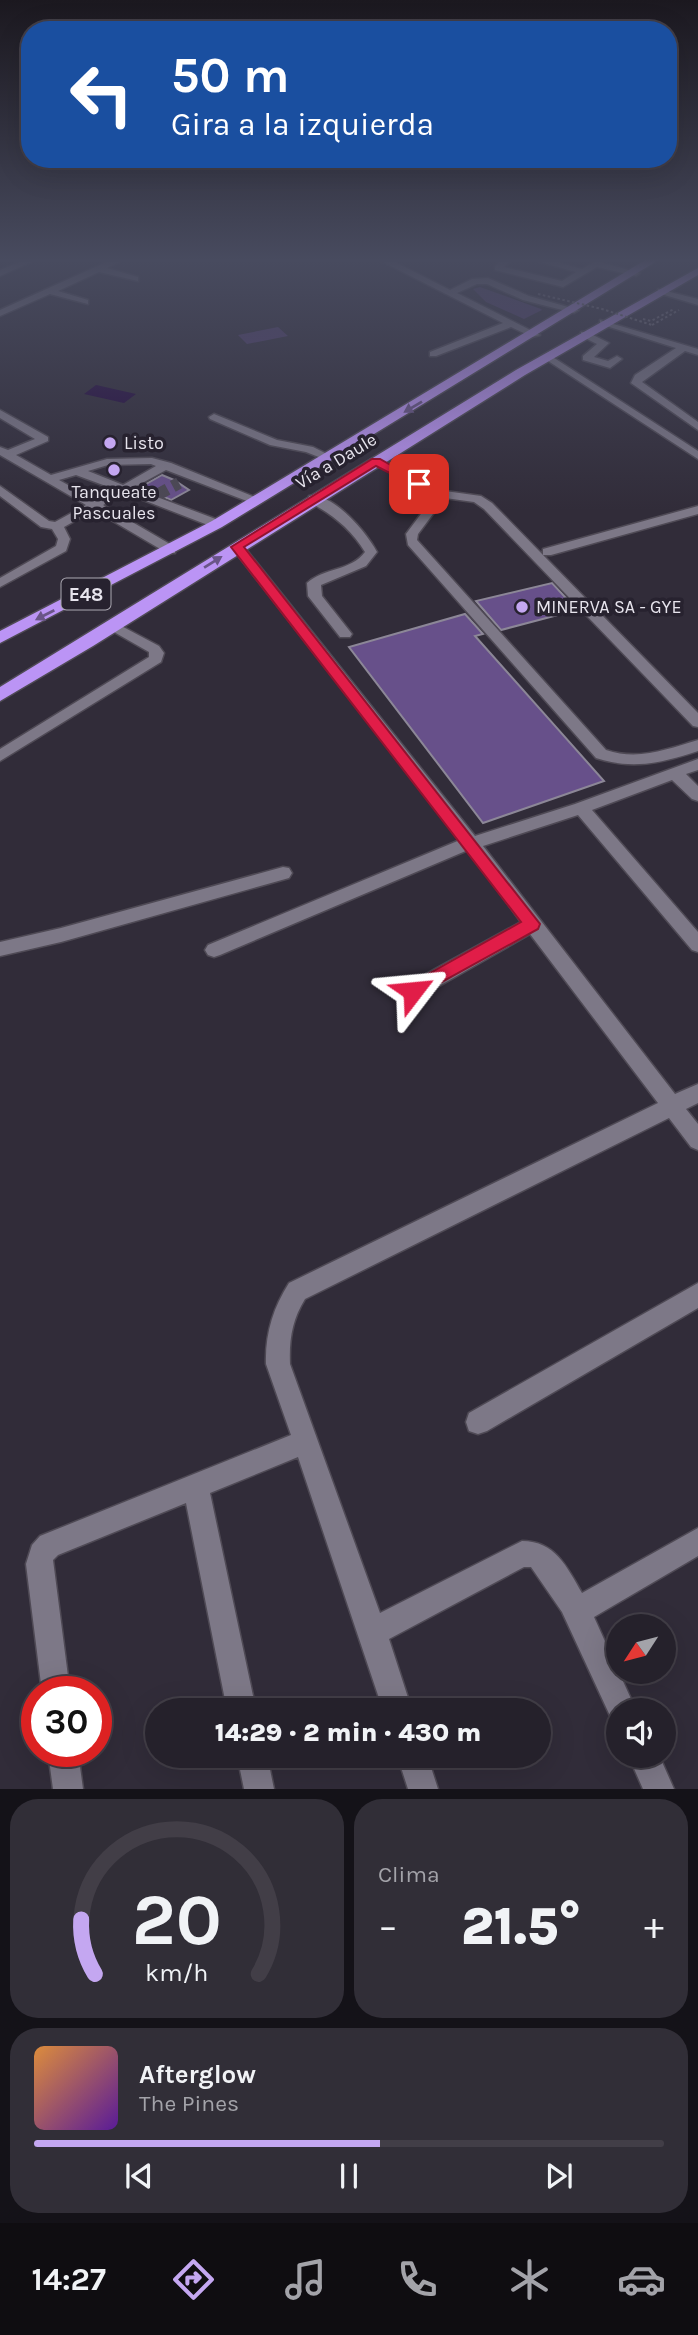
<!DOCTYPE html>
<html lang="es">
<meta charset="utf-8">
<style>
:root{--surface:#25212b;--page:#312e37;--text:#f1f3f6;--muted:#a3a3a9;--line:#423e47;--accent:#c4a7f1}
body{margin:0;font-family:Karla,sans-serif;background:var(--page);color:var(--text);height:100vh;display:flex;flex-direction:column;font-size:26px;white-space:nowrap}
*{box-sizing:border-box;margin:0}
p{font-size:23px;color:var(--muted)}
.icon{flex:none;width:38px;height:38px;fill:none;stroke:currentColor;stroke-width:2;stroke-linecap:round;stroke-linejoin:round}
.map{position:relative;height:1789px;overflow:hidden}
.drawer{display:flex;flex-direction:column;gap:10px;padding:10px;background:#141218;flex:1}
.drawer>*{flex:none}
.top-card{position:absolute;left:21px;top:21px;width:656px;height:147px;border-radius:28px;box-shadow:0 7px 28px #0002,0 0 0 2px var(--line);background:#1a4fa0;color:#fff;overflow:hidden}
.needle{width:46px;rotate:234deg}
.tools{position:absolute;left:606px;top:1614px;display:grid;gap:14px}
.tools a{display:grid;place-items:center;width:70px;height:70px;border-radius:50%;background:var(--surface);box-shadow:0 7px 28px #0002,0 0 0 2px var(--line);font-size:35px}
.speed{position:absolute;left:21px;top:1676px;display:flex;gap:14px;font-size:35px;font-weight:700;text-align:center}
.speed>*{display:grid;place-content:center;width:91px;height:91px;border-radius:50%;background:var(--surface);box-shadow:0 7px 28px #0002,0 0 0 2px var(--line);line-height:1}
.speed .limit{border:10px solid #d22;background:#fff;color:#111}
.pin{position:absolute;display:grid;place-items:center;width:60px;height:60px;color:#fff;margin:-30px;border-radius:14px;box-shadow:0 4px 10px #0006}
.me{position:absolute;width:77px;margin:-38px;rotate:61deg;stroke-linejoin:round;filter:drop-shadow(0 0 5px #0008)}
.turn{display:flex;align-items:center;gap:24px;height:147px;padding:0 35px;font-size:32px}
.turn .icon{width:91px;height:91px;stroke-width:2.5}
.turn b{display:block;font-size:49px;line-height:60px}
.big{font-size:52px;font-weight:800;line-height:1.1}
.drawer .card{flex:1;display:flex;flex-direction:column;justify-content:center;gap:10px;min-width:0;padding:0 24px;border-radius:28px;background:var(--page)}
.drawer .dial{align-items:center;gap:0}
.dial svg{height:182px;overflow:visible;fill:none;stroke:var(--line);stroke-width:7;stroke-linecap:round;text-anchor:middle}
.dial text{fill:var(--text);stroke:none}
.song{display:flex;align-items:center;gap:21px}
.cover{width:84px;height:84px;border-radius:10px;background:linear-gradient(135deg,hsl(30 70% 55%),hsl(270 70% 35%))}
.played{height:7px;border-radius:4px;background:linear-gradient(90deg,var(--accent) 55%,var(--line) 55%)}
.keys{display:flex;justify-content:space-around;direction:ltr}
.heat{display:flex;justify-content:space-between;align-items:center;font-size:38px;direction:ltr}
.drawer .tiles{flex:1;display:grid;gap:10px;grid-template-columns:1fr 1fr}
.card:last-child{grid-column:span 2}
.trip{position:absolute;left:145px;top:1698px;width:406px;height:70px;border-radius:35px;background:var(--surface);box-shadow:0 7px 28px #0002,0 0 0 2px var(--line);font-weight:800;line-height:70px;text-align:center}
.dock{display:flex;height:112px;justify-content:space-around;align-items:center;background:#0f0d11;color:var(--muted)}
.dock .icon{width:49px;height:49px}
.dock .selected{color:var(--accent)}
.dock b{font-size:32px;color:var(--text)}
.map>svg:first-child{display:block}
</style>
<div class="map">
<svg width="698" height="1789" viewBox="0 0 698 1789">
<rect width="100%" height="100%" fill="#312c39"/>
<path fill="#513d6e" d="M480,287L541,309L542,310L524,319L486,302L473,289Z
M278,327L288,336L247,344L238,335Z"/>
<path fill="#240a3f" d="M96,385L136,394L124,403L84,394Z"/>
<path fill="#67508a" stroke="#8c8797" stroke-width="2" d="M162,475L174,480L189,490L171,500L141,487Z
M552,583L577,610L501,630L476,601Z
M465,614L483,634L475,636L604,781L483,823L349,647Z"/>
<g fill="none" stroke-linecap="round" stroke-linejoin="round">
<path stroke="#4c4854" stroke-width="12" stroke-dasharray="12 6" stroke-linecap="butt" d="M157,495L179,483"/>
<g stroke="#4f4a55" stroke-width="3">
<path id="minor" d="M26,259H38L0,276V270Z
M113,259H125L107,268L138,277V281L99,272L58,291L88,300V304L50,294L0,316V310Z
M377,259H389L450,290L472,279L488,278L529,296L579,310L574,313L523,300L487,284H477L457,293L540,335L532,337L511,327L436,356H430V352L503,323Z
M503,259H513L504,267L562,281L576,272L530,259H546L582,269L596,261L640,273L636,276L597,267L563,287L495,270V266Z
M658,289L698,299V305L658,293Z
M600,320L698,349V355L685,351L642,382L698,422V430L631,383L635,375L676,348L600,324Z
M581,332H587L609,343L594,357L608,361L617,356L622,359L610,368L583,360V356L597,344L581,336Z
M548,354L698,451V459L545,359V355Z
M0,410L48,437V441L16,455L51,475L107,459L152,458L171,463L262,500L252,503L166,470L133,488L221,521V527H213L125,493L103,505L175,547V553H167L94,510L64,527L70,539L66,551L0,587V578L56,546L58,539L52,529L41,527L0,496V486L49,521L55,522L86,505L0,455V447L8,450L35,439L0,418ZM151,464L156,466L123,485L88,471L108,465ZM76,475L114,489L95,500L59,480Z
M214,414L277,440L313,447L335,458L329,461L306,452L270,445L210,419L209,417Z
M372,459H380L445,491L481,496L492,503L543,555V549L698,506V514L551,555H543L698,713V727L693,726L484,509L474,502L445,498L418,534L417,540L606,750C639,761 667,749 698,740V751C662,763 632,770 596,758L408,545L406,534L435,495L372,463Z
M309,496C334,493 366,532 377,552L366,566L321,585L322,596L352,634L350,637H340L308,596L307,583C323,568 351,571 365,552C351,529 332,514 309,502Z
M237,542L241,543L475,836L575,804L698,759V770L686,774L698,786V801L692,799L672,780L592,810L698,932V952L692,950L578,815L483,846L675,1094L698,1084V1103L686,1109L698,1124V1150L691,1147L669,1118L305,1299C292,1320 289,1340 290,1364L380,1613L522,1541C555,1541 567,1567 582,1593L698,1528V1556L594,1617L636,1710H618V1723L612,1720L562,1612L531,1567H524L389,1639L412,1710H383L298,1457L210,1493L256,1710H227L186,1503L58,1555L53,1560L70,1692H42L26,1564L32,1545L40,1536L291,1435L266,1364C265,1334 273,1308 289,1283L658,1103L530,934L420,997L413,999L406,997L404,991L406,985L521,922L468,850L220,955L214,957L208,955L205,950L208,945L460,840L233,549L231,546Z
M112,621L159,646L164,653L161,662L0,761V749L149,657V652L107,628V622Z
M283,867L289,868L292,873L289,878L61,942L0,956V942L61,928Z
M698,1283V1308L487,1431L478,1434L469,1431L466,1422L469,1413Z
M48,1752H78L83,1789H53Z
M237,1755H267L274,1789H244Z
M397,1755H427L438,1789H408Z
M628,1755H659L674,1789H643Z"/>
</g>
<g stroke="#4f4a55" stroke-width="3">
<path id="highway" d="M647,259H660L222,527L0,643V631L212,521Z
M698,268V275L525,375L93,646L0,701V687L516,370Z"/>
</g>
<path stroke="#716d78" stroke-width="2" stroke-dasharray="2.5 2.5" stroke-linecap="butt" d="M643,319L651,321L674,309
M652,325L679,310"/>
<use href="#minor" fill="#7d7887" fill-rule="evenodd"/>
<use href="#highway" fill="#bb94f5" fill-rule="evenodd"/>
<path stroke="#716d78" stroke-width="2" stroke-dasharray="2.5 2.5" stroke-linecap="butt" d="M538,294L602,309L652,325"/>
</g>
<defs><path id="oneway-solid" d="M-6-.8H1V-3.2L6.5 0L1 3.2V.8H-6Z" transform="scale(1.75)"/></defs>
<g fill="#6a5588">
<use href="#oneway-solid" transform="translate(413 407) rotate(149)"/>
<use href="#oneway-solid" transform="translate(213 562) rotate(-32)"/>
<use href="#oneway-solid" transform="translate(45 615) rotate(153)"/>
</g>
<linearGradient id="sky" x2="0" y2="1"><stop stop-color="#1b181f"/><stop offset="0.51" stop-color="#484b5f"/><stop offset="1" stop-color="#484b5f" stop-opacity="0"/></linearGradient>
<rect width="698" height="510" fill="url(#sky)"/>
<path fill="#e11d48" stroke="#92132f" stroke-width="2" d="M372,459H380L424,484L415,486L376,466L244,547L540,924L538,929L413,998L407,996L404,991L407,986L521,922L231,547Z"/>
<g fill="#c4a7f1" stroke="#27222f" stroke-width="2.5">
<circle cx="110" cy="443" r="7"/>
<circle cx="114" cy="470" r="7"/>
<circle cx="522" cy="607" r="7"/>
</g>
<g text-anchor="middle" stroke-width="7" stroke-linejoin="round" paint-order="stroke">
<g font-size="18" fill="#e7e4ed" stroke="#27222f" text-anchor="start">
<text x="124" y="449">Listo</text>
<text x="114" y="498" text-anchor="middle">Tanqueate<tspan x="114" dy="21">Pascuales</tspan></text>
<text x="536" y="613">MINERVA SA - GYE</text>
</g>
<g font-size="18" fill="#e7e4ed" stroke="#27222f">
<text transform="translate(336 461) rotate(-31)" y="6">Vía a Daule</text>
</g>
<rect fill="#27222f" stroke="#adaab4" stroke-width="2" x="61.5" y="578.5" width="49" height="31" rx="5"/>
<g font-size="19" font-weight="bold" fill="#e7e4ed">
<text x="86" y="601">E48</text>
</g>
</g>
</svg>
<div class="tools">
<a><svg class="needle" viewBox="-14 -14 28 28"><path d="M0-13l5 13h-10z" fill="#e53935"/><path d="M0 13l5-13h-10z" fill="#a3a3a9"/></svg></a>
<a><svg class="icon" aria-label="sound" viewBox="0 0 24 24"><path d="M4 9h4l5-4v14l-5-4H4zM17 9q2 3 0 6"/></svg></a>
</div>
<div class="speed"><div class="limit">30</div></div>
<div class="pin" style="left:419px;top:484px;background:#d93025"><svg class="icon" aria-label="arrive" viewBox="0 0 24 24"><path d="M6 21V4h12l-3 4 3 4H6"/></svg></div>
<svg class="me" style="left:413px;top:991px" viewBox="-20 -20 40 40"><path d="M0-17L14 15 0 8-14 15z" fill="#e11d48" stroke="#fff" stroke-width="4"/></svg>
<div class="trip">14:29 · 2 min · 430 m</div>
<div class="top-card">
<div class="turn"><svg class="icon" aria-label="left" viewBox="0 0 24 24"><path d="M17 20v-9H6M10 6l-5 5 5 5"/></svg><div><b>50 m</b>Gira a la izquierda</div></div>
</div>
</div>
<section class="drawer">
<div class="tiles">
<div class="card dial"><svg viewBox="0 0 100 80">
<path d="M14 69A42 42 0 1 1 86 69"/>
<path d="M14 69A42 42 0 0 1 8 45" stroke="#c4a7f1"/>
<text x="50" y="56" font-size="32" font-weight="700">20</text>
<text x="50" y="72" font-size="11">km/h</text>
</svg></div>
<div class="card"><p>Clima</p>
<div class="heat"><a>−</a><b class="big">21.5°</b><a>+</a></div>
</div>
<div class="card">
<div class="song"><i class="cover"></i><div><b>Afterglow</b><p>The Pines</p></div></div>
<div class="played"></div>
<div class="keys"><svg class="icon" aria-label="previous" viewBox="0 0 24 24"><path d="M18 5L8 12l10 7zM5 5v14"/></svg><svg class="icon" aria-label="pause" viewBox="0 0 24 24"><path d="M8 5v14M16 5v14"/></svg><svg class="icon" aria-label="next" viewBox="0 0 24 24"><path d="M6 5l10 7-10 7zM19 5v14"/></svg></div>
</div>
</div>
</section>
<nav class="dock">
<b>14:27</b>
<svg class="icon selected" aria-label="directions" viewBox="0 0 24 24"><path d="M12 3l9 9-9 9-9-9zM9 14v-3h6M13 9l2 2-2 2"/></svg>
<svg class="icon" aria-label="music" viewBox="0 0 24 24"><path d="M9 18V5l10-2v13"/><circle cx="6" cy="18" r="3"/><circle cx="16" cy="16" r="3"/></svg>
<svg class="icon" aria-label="phone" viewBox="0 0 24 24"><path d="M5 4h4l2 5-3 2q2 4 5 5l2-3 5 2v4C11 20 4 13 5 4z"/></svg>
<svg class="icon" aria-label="climate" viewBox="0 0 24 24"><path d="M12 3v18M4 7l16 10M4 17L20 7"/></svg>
<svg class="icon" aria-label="car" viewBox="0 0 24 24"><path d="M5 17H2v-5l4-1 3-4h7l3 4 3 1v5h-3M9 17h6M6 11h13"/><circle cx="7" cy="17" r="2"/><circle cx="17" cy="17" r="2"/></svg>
</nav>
